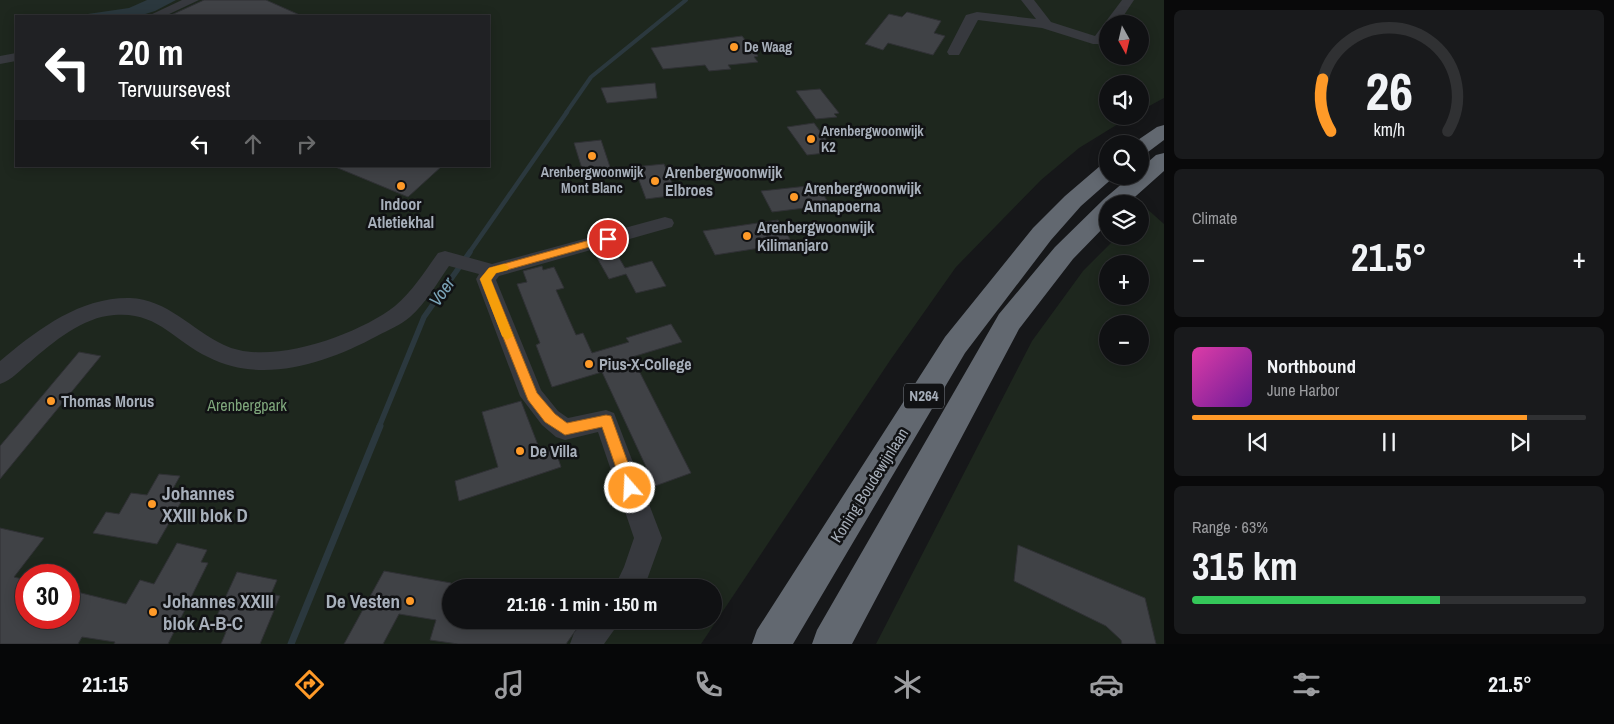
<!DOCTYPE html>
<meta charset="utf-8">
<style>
:root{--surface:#101113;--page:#191a1c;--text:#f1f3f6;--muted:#9c9da0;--line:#303133;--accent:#ff9a28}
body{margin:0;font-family:"Archivo Narrow",sans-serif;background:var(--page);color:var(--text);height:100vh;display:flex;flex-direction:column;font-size:19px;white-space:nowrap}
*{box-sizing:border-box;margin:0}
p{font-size:16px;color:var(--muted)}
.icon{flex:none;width:28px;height:28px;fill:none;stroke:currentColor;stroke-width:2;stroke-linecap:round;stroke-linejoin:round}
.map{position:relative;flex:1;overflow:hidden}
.panel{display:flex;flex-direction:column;gap:10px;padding:10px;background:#09090a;width:450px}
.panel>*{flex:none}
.top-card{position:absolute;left:15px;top:15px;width:475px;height:152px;border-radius:0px;box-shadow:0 2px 12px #0003,0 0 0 1px var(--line);background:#202124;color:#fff;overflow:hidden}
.needle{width:32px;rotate:172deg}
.controls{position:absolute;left:1099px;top:15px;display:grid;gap:10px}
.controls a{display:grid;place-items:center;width:50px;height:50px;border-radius:50%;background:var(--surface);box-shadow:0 2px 12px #0003,0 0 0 1px var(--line);font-size:25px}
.speed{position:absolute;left:15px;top:564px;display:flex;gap:10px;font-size:25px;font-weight:700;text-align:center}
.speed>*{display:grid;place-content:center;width:65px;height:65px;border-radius:50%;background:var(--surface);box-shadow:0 2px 12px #0003,0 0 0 1px var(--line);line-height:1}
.speed .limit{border:8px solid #d22;background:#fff;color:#111}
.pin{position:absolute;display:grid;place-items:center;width:42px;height:42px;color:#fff;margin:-21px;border:2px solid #fff;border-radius:50%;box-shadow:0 1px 5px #0007}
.me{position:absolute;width:55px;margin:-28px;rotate:341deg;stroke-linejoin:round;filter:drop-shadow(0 0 4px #0008)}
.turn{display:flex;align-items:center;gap:18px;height:105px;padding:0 20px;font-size:22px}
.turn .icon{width:65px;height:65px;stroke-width:2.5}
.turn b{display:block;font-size:35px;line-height:42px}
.lanes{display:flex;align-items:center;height:48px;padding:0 20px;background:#0003;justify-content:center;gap:25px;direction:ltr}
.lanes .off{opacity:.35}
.big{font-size:38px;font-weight:700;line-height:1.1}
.panel .card{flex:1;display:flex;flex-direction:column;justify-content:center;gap:8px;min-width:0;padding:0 18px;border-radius:8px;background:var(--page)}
.panel .dial{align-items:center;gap:0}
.dial svg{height:130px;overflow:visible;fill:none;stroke:var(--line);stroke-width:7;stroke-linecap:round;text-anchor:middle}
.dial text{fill:var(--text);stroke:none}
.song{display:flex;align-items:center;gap:15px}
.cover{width:60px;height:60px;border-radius:8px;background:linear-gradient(135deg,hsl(320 70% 55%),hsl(280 70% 35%))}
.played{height:5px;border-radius:2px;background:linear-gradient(90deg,var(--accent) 85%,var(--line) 85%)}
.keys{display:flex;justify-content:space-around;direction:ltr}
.heat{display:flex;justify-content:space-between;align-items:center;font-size:28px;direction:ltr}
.charge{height:8px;border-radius:4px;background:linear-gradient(90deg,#34c759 63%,var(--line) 0)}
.trip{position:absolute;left:442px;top:579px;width:280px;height:50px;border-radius:25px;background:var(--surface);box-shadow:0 2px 12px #0003,0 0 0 1px var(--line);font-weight:700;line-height:50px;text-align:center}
.dock{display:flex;height:80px;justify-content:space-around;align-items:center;background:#060708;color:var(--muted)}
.dock .icon{width:35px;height:35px}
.dock .on{color:var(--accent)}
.dock b{font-size:22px;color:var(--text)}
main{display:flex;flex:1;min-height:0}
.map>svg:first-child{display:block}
</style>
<main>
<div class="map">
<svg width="1164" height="644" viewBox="0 0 1164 644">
<rect width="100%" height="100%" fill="#161719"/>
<path fill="#1e271e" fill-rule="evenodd" d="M0,0H1164V98L1140,111V84H1108V116H1131L1079,148L1041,180L956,267L891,359L701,644H0ZM16,16H489V166H16ZM1108,24H1140V56H1108ZM26,575H69V618H26ZM451,588H714V620H451Z
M1146,208L1164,224V644H876L1032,341L1083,271L1118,236H1140V214ZM1108,264H1140V296H1108ZM1108,324H1140V356H1108Z"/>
<path fill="#2b383e" d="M147,0H176L155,11L139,16H74L129,8Z"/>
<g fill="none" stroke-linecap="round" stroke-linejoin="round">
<path stroke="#2b383e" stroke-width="4" d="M566,113L591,77L686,0"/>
<path stroke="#2b383e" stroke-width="4.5" d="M469,253L567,112"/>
<path stroke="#2b383e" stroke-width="5.5" d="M379,427L424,317L470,252"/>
<path stroke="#2b383e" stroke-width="7" d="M291,644L380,426"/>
</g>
<path fill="#404246" stroke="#303135" d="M204,0H266L302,16H169Z
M907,12L941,21L934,33L945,36L933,55L888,43L883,50L865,44L889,14L902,17Z
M742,36L758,56L754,57L758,62L728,65L731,69L709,71L705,65L663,69L651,48Z
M655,83L657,98L607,103L601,88Z
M820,89L839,113L834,114L837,117L816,119L796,91Z
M814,123L835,152L807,155L787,127Z
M601,140L611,170L583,172L574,143Z
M664,164L677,195L646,199L634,167Z
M333,166H442L408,197Z
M817,185L830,205L772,212L761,191Z
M778,220L790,239L771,242L773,246L715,255L703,231Z
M615,251L625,268L652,261L666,286L636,293L626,274L609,279L596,256Z
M542,266L543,270L554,267L564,288L556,290L576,335L583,333L592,353L629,342L626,338L671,324L682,342L632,357L691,473L655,486L602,372L552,387L536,345L540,343L517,284L527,282L523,271Z
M79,352L101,356L0,479V446Z
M521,401L541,453L555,449L561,467L459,501L455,481L498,467L482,412Z
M159,474L180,476L170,494L184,497L157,544L93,533L106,512L119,514L131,493L147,495Z
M0,528L44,538L14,577L26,580V618H69V590L126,604L140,580L154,584L177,543L207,550L201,562L208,563L168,644H114L115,642L82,637L78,644H0Z
M1018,545L1145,598L1156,644H1122L1121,640L1106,626L1014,581Z
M384,571L451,583V620H583L566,644H458L430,640L436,620L399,614L383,644H344Z
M237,572L277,580L271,594L280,596L260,644H221L226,632L211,629Z"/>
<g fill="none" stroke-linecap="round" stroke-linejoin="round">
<path fill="#37393e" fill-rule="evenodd" d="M182,0H199L165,16H148Z
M1021,0H1034L1051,22L1095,36L1122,0H1134L1118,24H1108V38L1103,44H1093L1042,28L978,20L959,55H949L947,52L966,15L977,12L1036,19Z
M16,53V61L0,64V56Z
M665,217L672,219L674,223L672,227L499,276L496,280L541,390L558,411L568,418L606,410L614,413L662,538L644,588H614L624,567L634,538L598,432L565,440L556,437L542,425L520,396L476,279L479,274L449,266C437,283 426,303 410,317C401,325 388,330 377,336C327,363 262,385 208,357C173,340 157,311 114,315C83,317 53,342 30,362C20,370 12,380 0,384V361L6,356C41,327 82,297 130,298C167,299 192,330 224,345C269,367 358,335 395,306C412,292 425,271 438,253L445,251L492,264Z
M585,620H619L614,630L604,644H570L574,633Z"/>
<path fill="#626870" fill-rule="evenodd" d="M1164,125V140L1148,152L1140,153V144H1132L1157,127Z
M1164,153V171L1127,204H1108V223L1073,259L1019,329L852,644H812L817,630L999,314L1055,247L1104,199L1131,176H1140V169L1156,155Z
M1108,164V176H1115L1081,206L1051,240L965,353L793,644H752L757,630L945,337L1033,228L1065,196L1100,166Z"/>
</g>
<path fill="#ff9a28" stroke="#a6641a" d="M608,235L613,239L611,241L496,273L491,280L537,393L555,414L567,423L606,415L611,416L637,488L635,492L630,494L625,492L623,488L602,427L565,435L545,422L528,400L480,279L489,268Z"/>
<path fill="#f59e0b" d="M504,264L509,267L508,270L496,273L491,280L513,336L507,340L502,336L480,279L489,268Z"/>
<g fill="#ff9a28" stroke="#111214" stroke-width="2">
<circle cx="734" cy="47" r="5"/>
<circle cx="811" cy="139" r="5"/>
<circle cx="592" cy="156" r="5"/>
<circle cx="655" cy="181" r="5"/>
<circle cx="401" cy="186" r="5"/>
<circle cx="794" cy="197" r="5"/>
<circle cx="747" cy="236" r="5"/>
<circle cx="589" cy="364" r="5"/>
<circle cx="51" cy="401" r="5"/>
<circle cx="520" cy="451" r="5"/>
<circle cx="152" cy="504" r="5"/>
<circle cx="410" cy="601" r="5"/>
<circle cx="153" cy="612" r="5"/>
</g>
<g text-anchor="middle" stroke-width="5" stroke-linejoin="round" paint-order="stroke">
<g font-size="14" font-weight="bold" fill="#a7afba" stroke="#111214" text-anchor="start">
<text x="744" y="52">De Waag</text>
<text x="821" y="136">Arenbergwoonwijk<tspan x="821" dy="16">K2</tspan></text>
<text x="592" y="177" text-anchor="middle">Arenbergwoonwijk<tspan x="592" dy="16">Mont Blanc</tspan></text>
</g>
<rect fill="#111214" stroke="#7a8088" stroke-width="1" x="904" y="383.5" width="40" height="25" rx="4"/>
<g font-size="15" font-weight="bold" fill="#a7afba">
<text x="924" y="401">N264</text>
</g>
<g font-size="16" font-weight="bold" fill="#a7afba" stroke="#111214" text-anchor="start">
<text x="665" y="178">Arenbergwoonwijk<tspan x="665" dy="18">Elbroes</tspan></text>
<text x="804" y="194">Arenbergwoonwijk<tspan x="804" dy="18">Annapoerna</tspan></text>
<text x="401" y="210" text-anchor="middle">Indoor<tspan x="401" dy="18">Atletiekhal</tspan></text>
<text x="757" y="233">Arenbergwoonwijk<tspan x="757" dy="18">Kilimanjaro</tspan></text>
<text x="599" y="370">Pius-X-College</text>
<text x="61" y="407">Thomas Morus</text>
<text x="530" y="457">De Villa</text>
</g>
<g font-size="16" fill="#7fa77c" stroke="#111214">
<text x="247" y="411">Arenbergpark</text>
</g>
<g font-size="16" fill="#a7afba" stroke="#111214">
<text transform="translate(869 485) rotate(-58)" y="6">Koning Boudewijnlaan</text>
</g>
<g font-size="18" font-style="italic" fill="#7ba4b8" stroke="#111214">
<text transform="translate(442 292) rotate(-55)" y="6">Voer</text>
</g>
<g font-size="19" font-weight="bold" fill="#a7afba" stroke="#111214" text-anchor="start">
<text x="162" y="500">Johannes<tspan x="162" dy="22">XXIII blok D</tspan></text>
<text x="163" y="608">Johannes XXIII<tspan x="163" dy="22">blok A-B-C</tspan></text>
<text x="400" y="608" text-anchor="end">De Vesten</text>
</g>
</g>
</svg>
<div class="controls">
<a><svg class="needle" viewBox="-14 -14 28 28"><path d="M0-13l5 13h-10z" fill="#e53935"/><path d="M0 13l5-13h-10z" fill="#9c9da0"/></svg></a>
<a><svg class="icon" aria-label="sound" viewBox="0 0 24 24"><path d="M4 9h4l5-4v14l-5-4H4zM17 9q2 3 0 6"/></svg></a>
<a><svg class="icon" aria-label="search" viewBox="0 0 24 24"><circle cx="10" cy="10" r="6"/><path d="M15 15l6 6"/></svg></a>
<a><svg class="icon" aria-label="layers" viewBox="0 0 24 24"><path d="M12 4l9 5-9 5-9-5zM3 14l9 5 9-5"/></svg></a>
<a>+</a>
<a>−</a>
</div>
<div class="speed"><div class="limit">30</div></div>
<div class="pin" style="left:608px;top:239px;background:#d93025"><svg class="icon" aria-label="arrive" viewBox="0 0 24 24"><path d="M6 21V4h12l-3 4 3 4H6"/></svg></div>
<svg class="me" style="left:630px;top:488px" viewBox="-20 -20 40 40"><circle r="17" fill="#ff9a28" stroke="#fff" stroke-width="3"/><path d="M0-11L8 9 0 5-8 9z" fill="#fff"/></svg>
<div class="trip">21:16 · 1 min · 150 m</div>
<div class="top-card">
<div class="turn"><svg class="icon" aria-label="left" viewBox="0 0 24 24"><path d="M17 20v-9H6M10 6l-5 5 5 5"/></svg><div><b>20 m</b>Tervuursevest</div></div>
<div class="lanes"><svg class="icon" aria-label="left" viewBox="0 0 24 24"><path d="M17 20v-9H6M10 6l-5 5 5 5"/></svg><svg class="icon off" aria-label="ahead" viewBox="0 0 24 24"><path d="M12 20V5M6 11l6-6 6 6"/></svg><svg class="icon off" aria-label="right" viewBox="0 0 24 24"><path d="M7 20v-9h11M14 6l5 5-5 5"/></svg></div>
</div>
</div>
<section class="panel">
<div class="card dial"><svg viewBox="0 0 100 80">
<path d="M14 69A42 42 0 1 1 86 69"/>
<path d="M14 69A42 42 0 0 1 9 37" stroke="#ff9a28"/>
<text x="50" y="56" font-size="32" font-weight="700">26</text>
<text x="50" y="72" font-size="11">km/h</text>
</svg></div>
<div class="card"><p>Climate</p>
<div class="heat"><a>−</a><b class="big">21.5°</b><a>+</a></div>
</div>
<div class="card">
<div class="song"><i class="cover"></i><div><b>Northbound</b><p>June Harbor</p></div></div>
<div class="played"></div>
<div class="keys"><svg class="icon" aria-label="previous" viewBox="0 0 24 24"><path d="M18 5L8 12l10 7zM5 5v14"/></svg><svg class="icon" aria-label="pause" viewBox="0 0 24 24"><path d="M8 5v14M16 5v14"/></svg><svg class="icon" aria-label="next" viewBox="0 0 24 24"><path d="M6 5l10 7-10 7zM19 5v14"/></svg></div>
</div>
<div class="card"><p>Range · 63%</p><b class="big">315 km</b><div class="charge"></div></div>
</section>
</main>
<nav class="dock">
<b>21:15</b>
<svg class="icon on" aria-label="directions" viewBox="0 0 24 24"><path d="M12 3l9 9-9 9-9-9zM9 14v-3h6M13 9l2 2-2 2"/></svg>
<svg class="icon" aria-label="music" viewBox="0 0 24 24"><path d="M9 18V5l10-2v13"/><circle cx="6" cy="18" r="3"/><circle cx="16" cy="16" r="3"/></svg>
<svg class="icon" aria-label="phone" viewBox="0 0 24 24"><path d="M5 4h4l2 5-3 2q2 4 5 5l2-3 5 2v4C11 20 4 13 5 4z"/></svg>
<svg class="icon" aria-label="climate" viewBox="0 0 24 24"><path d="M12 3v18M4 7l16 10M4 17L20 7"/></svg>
<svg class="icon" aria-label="car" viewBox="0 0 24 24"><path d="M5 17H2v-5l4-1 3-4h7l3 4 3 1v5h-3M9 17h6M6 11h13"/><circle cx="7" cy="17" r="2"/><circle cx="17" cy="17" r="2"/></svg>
<svg class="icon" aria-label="filters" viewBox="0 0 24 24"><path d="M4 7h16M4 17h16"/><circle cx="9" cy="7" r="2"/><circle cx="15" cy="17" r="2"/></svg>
<b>21.5°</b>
</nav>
